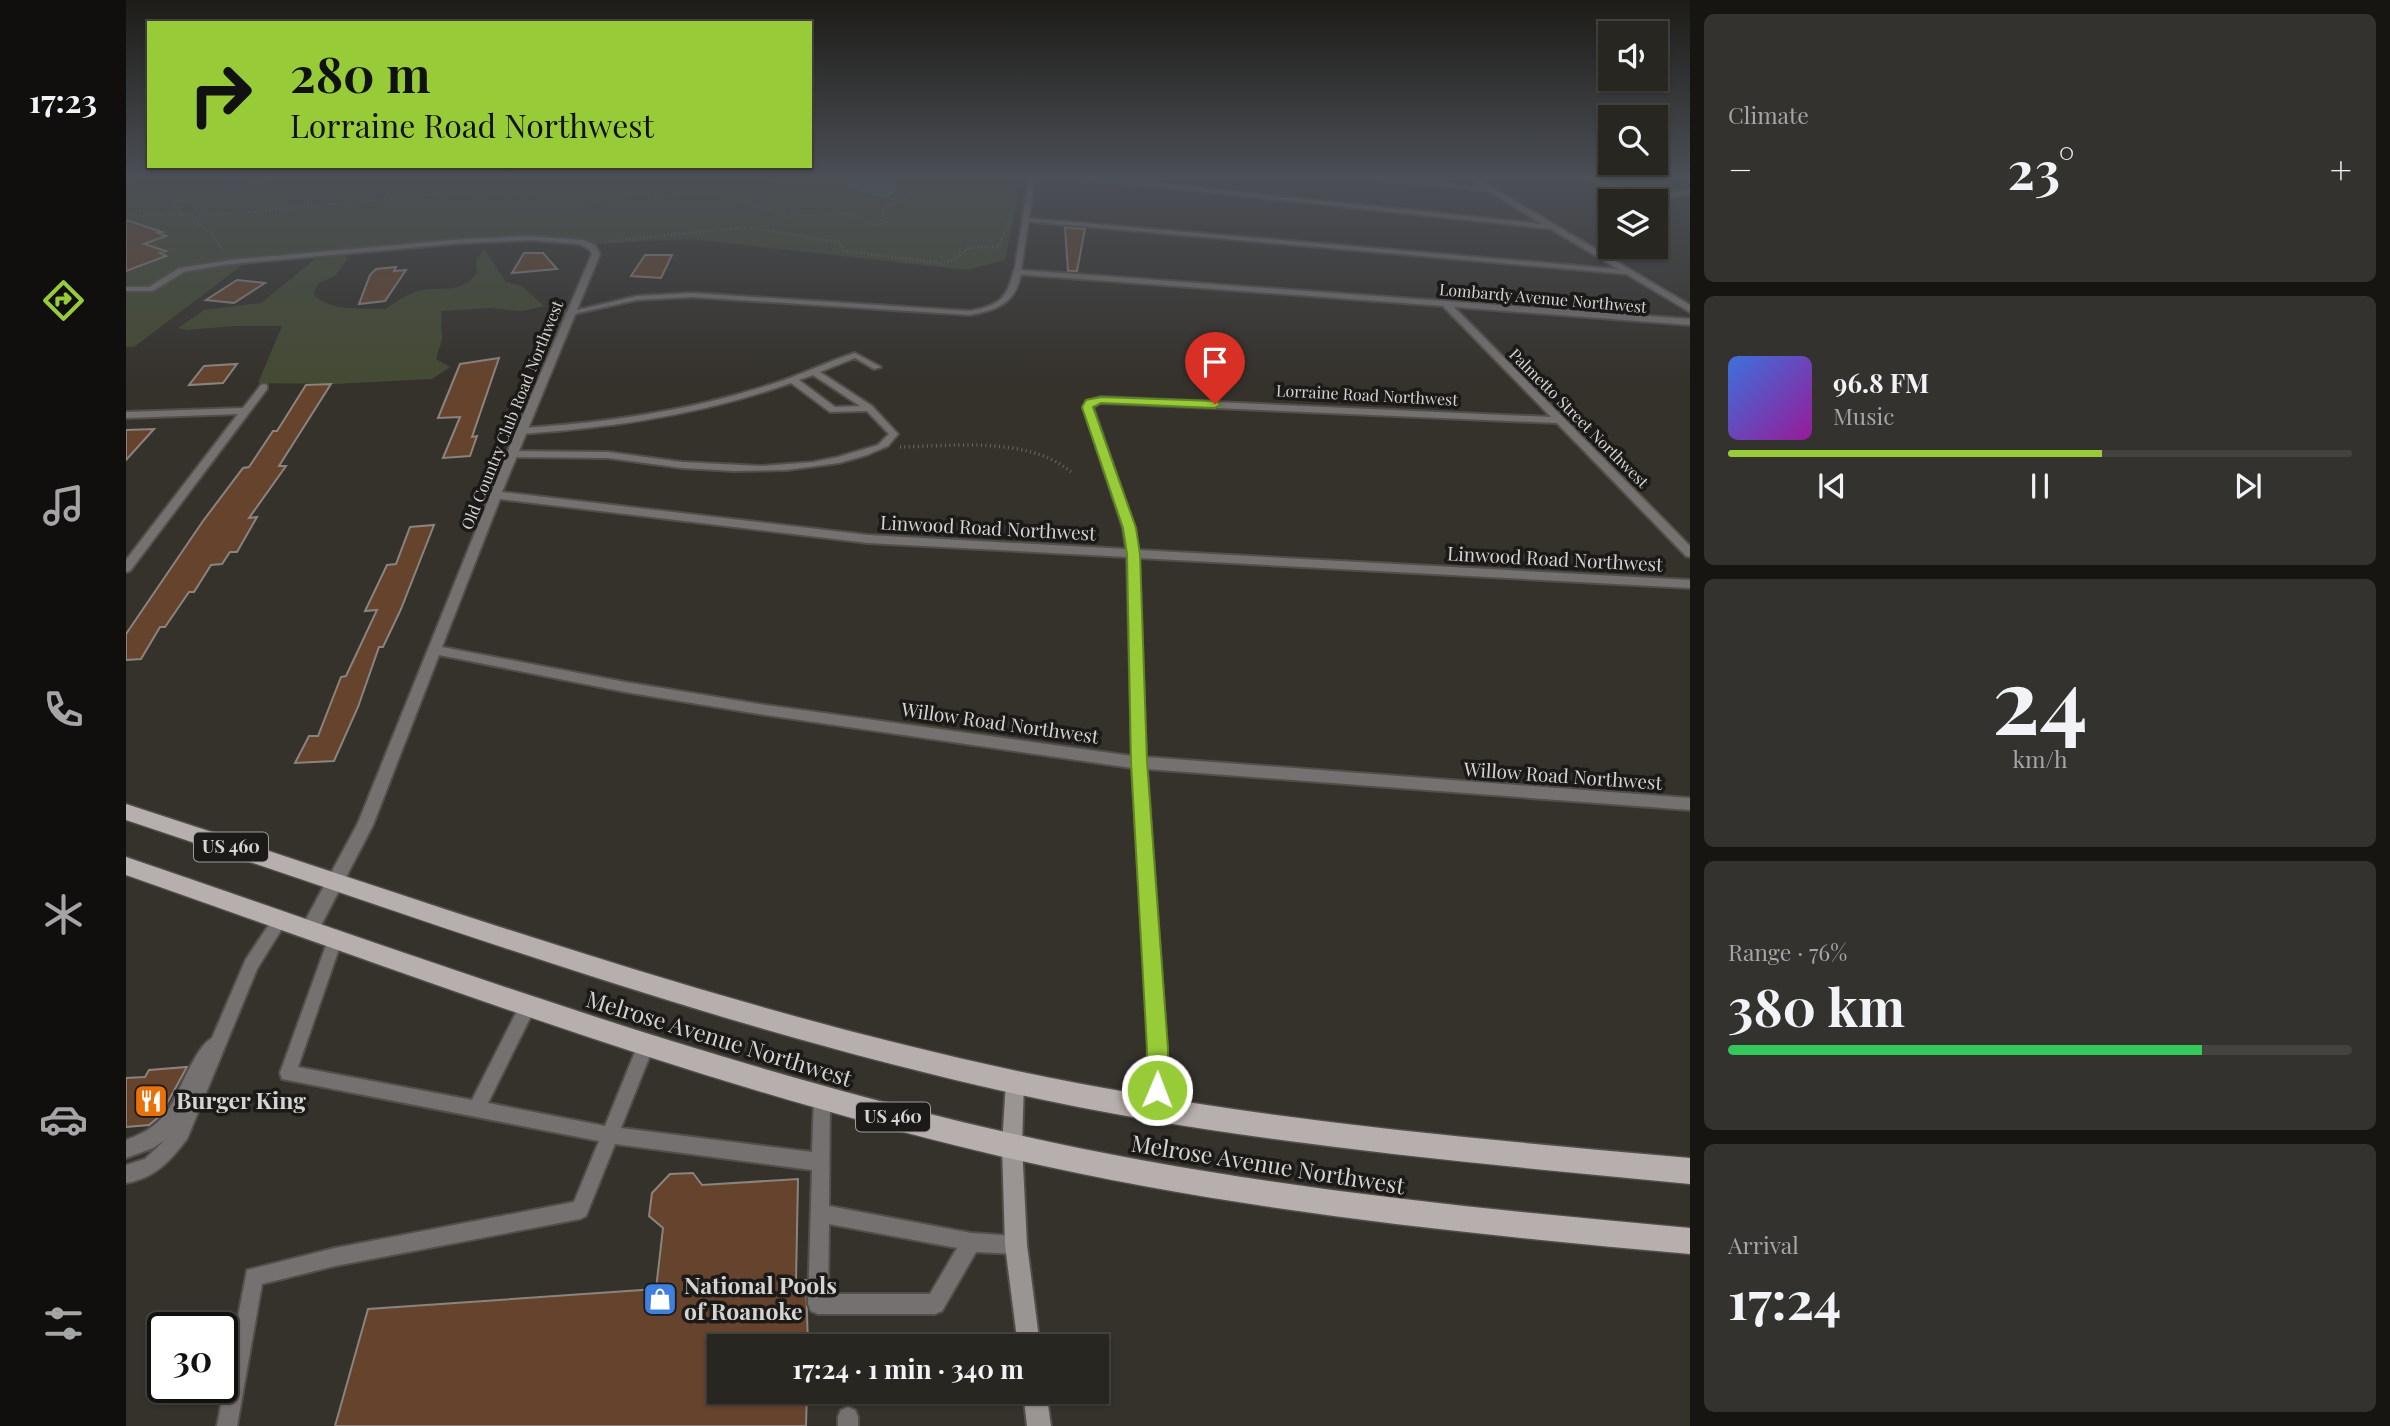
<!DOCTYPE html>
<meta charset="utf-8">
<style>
:root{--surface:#282621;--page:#34322e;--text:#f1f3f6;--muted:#a5a5a5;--line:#44433f;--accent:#97cc38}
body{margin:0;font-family:"Playfair Display",serif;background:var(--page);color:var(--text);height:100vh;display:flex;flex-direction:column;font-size:26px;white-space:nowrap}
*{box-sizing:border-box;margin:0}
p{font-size:23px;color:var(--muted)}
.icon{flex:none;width:38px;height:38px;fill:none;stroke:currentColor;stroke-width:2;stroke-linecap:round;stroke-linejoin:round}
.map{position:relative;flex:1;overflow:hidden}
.sheet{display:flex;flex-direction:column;gap:14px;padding:14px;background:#161512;width:700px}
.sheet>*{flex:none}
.banner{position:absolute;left:21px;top:21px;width:665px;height:147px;border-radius:0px;box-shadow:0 2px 5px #0004,0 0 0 2px var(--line);background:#97cc38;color:#111;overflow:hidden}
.fabs{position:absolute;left:1472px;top:21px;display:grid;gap:14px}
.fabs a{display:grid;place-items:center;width:70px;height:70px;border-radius:0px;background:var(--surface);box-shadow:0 2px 5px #0004,0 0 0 2px var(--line);font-size:35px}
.speed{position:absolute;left:21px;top:1312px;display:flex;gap:14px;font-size:35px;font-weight:700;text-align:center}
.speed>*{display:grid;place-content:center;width:91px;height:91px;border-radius:50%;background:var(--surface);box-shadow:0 2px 5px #0004,0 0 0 2px var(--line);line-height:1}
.speed .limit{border:4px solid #111;border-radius:10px;background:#fff;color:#111}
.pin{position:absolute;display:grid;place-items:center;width:60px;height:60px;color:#fff;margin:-72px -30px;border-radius:50% 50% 50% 0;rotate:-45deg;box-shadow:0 0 7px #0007}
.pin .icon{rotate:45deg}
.me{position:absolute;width:77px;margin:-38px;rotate:1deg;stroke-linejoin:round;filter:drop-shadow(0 0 5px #0008)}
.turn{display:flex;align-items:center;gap:24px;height:147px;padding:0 28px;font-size:32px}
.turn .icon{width:91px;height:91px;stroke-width:2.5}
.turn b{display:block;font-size:49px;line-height:60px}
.big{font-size:52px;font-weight:700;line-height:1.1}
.sheet .card{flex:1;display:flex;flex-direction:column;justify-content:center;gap:10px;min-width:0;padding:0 24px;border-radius:10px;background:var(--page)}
.sheet .dial{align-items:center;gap:0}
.dial b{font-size:91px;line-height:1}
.song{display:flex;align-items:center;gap:21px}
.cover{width:84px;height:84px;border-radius:10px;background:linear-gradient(135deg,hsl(220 70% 55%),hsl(300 70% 35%))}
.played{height:7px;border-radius:4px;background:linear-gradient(90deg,var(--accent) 60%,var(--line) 60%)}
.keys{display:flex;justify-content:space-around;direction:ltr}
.heat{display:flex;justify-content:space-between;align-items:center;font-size:38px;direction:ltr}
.charge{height:10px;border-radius:5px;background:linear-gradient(90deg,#34c759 76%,var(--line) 0)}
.trip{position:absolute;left:581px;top:1334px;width:402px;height:70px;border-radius:0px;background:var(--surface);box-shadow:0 2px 5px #0004,0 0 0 2px var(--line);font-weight:700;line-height:70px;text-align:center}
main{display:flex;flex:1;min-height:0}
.menu{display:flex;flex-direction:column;width:126px;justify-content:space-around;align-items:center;background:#100f0d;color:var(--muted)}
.menu .icon{width:49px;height:49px}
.menu .active{color:var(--accent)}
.menu b{font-size:32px;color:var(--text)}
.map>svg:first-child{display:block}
</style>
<main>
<nav class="menu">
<b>17:23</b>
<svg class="icon active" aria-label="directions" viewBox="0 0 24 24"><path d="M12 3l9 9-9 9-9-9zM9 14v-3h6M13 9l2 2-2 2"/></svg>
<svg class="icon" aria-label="music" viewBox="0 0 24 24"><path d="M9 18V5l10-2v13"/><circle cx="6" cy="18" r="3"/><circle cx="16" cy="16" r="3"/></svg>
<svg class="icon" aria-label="phone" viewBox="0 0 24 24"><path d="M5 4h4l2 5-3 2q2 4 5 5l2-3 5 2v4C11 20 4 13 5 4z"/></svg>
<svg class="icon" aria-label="climate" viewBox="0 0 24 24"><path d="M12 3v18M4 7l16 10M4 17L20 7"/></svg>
<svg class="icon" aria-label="car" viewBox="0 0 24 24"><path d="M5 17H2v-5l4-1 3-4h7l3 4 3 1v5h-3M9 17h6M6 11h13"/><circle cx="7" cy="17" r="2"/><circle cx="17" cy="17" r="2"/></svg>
<svg class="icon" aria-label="filters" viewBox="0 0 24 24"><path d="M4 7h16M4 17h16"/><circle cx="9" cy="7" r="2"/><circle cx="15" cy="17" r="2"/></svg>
</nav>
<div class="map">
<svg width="1564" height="1426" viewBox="0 0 1564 1426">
<rect width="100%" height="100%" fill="#35322c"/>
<path fill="#444a33" d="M0,178H896L879,260L841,270L564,239L468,244L452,240L392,235L173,252L115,266L8,347H0Z
M358,249L380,282L396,286L418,306L396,311L364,308L315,311L316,339L310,359L324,367L306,379L208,384L132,383L156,326H108L60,330L52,328L78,310L135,303L189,259L218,255L222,258L210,275L193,283L187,294C203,312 237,308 260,309C269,302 278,296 289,292C315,284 331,297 351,273L350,260Z"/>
<path fill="#407676" d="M770,178L771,191L760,198C745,196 732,187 717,184C691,180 663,189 638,179Z"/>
<path fill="#65432d" stroke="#8b837e" stroke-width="2" d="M0,220L36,232L32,233L40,236L18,244L40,251L34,253L40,256L0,271Z
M939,227L959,229L951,271H942Z
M398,253H417L431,269L386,273Z
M519,255H546L535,278L505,276Z
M270,267L268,271L280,270L259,301L233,304L244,275L250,269Z
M111,280L139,283L108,303L80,300Z
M373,358L346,437L351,436L344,456L317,458L334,417L312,418L334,364Z
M111,364L97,383L63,385L78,366Z
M205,384L153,466H160L123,518L131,517L111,552H104L96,564L85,565L68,592H63L39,627H34L15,659L0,660V634L77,521L117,468L123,467L147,431H151L180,385Z
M28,429L0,460V430Z
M308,525L275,609L257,647H253L232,707L208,761L169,763L183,736H192L215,677L220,676L251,610L239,611L261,565L270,564L284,527Z
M61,1067L34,1116L23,1125L0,1127V1078L19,1077L23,1070Z
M567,1173L576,1185L672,1179L670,1281L680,1280L682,1346H593V1391H681L680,1426H209L242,1309L530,1289L537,1228L523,1216L526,1193L544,1174Z"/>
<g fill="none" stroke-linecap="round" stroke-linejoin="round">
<g stroke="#524f4a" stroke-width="4">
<path id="lane" d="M1238,178H1264L1365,189L1362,191Z
M898,218L1501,270L1505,272L1501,274L896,221V219Z
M106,260L108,261V263L58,272L27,291H0V287H23L53,268Z
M888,270L895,272C891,303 871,310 844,315L566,297L511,300L443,315L439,313L511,296L566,293L844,311C874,305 881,299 888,270Z
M729,353L755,367L748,369L729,358L694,372L746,406L772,434L762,446L741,455L713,463L661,470L608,471L556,468L482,458L386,457L381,454L386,451L482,452L556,462L635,466L687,462L712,457L752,445L763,434L741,411L704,412L665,383C578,414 487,428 395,434L391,431L395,428C480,423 562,411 643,385C673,376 700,362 729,353ZM687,375L734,406L709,407L673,380Z
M155,912L160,914L162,919L131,969L61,1139C44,1161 29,1178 0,1183V1165L19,1159L39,1140L27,1148L0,1158V1140C47,1124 46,1097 69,1058C73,1051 79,1042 86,1038L120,959L150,914Z
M209,933L214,935L216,940L172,1067L346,1100L396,1001L402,998L408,1001L410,1006L362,1103L479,1126L513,1042L519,1040L525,1042L527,1048L495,1128L686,1152L688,1098L690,1092L696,1090L702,1092L704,1098L703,1206L845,1233L890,1236L897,1238L899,1245L897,1252L890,1254L850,1252L816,1311L809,1314H692L685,1311L682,1304L686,1170L489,1144L460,1216L454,1219L209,1266L136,1284L111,1426H91L121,1270L209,1248L448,1202L473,1141L156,1079L154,1073L202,940L204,935ZM703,1224L831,1248L804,1294H702Z
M722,1407L729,1410L732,1417V1426H712V1417L715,1410Z"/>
</g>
<g stroke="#524f4a" stroke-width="4">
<path id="street" d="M903,178H909L895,270L1564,319V325L1328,307L1564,546V557L1560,556L1431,423L975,403L967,407L1009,528L1012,550L1564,580V588L1013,558L1020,757L1564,798V810L1021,769L1041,1049L1040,1110L1037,1117L1030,1120L1023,1117L1020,1110L1023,1049L1006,768L633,714L499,692L313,655L247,825L190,935L184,937L178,935L176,929L178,923L232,823L390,431L466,254L463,249L453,244L403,240L338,243L106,264H103V260L338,239L403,236L457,240L469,245L474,254L376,492L742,535L1000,549L997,528L957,407L961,401L975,397L1425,417L1317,306L888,274ZM374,499L742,543L1001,557L1006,756L633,704L499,682L316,647Z
M950,178H975L1416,224L1342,178H1350L1564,305V312L1425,229Z
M1454,178H1465L1527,196L1564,190V194L1527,200Z
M138,384L141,385V389L4,571L0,572V560L112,414L0,418V412L117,408L135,385Z"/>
</g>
<g stroke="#524f4a" stroke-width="4">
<path id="secondary" d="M889,1073L896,1075L898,1082L896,1145L901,1245L914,1346H892L879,1245L876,1145L880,1082L882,1075Z
M897,1391H920L925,1426H901Z"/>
</g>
<g stroke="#524f4a" stroke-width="3">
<path id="primary" d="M0,804C294,899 588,1006 891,1071C1113,1118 1338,1138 1564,1158V1184C1338,1162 1112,1143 890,1094C587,1027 294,918 0,820Z
M0,857C287,955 570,1060 866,1129C1096,1183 1329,1207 1564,1228V1254C1329,1233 1096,1209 865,1154C567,1083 288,976 0,875Z"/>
</g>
<path stroke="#6b6863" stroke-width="2.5" stroke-dasharray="1 2.5" stroke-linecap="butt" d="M0,186L16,178
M53,214L54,210L49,205L52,202L153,178
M0,216L53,214L70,217L336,192H384L471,201L510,193L539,196L578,192L606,197L661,217L721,213L749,226L760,222L756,210L787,194L797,178
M70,217L68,221L85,233L98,252
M479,242L619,227L712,242L718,251L815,263L827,260L843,248L872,247L882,226L885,210"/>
<path stroke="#6b6863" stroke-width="3.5" stroke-dasharray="1 3.5" stroke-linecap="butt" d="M774,447C827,446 902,436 945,472"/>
<use href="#lane" fill="#757170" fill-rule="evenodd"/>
<use href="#street" fill="#757170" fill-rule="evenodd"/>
<use href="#secondary" fill="#9a9492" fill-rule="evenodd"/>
<use href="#primary" fill="#b7afad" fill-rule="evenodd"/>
</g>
<linearGradient id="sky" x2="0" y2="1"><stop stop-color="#1d1c18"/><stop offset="0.47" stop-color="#4b4f56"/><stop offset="1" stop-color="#4b4f56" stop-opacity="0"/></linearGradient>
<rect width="1564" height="378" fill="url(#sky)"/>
<path fill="#97cc38" stroke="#628524" stroke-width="2" d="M975,397L1089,401L1095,404L1089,408L975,403L967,407L1010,528L1014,554L1021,762L1042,1049V1090L1038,1098L1031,1101L1023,1098L1020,1090L1021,1049L1005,762L1001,554L997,528L956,407L960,400Z"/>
<defs>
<g id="restaurant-square" transform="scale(1.75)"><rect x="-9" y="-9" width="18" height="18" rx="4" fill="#e8710a" stroke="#1c1a18"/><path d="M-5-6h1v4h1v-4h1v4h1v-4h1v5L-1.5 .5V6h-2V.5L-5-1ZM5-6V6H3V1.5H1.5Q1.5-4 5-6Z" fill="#fff"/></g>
<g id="shop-square" transform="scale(1.75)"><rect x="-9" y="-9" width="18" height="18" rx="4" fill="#3f7fe0" stroke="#1c1a18"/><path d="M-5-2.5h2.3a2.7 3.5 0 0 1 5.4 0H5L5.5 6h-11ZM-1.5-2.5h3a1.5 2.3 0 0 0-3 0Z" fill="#fff"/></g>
</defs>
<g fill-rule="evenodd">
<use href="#restaurant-square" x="25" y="1101"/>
<use href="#shop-square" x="534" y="1299"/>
</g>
<g text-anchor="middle" stroke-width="7" stroke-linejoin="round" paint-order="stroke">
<g font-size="16" fill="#d6d4d0" stroke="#1c1a18">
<text transform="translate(1417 298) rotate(5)" y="6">Lombardy Avenue Northwest</text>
<text transform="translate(1241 395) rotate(3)" y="6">Lorraine Road Northwest</text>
<text transform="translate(386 415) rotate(-68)" y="6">Old Country Club Road Northwest</text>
<text transform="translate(1453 418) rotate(45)" y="6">Palmetto Street Northwest</text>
</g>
<g fill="#1c1a18" stroke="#9e9c99" stroke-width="2">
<rect x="68" y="832.5" width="74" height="29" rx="5"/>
<rect x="730" y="1102.5" width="74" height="29" rx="5"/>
</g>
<g font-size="18" font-weight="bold" fill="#d6d4d0">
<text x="105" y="853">US 460</text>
<text x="767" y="1123">US 460</text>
</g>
<g font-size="19" fill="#d6d4d0" stroke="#1c1a18">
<text transform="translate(862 528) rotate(3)" y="7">Linwood Road Northwest</text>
<text transform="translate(1429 559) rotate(3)" y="7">Linwood Road Northwest</text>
<text transform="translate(874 723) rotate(8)" y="7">Willow Road Northwest</text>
<text transform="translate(1437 776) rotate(4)" y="7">Willow Road Northwest</text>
</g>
<g font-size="23" fill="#d6d4d0" stroke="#1c1a18">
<text transform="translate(593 1039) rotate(17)" y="8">Melrose Avenue Northwest</text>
<text transform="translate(1142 1165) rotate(9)" y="8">Melrose Avenue Northwest</text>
</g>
<g font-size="23" font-weight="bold" fill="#d6d4d0" stroke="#1c1a18" text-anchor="start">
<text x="50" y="1109">Burger King</text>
<text x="558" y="1294">National Pools<tspan x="558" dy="26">of Roanoke</tspan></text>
</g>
</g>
</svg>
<div class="fabs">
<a><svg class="icon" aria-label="sound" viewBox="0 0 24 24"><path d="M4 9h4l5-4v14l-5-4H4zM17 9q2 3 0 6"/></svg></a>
<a><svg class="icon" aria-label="search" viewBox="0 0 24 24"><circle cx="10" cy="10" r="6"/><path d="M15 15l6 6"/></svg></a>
<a><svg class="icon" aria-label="layers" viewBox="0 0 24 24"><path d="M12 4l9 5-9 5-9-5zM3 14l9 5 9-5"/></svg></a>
</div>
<div class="speed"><div class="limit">30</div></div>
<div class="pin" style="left:1089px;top:404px;background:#d93025"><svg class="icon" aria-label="arrive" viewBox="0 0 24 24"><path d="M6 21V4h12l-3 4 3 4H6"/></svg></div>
<svg class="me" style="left:1031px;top:1090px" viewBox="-20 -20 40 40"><circle r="17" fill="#97cc38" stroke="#fff" stroke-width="3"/><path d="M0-11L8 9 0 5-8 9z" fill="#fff"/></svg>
<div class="trip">17:24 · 1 min · 340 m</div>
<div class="banner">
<div class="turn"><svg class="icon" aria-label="right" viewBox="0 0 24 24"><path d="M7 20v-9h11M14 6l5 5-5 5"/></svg><div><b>280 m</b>Lorraine Road Northwest</div></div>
</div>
</div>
<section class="sheet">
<div class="card"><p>Climate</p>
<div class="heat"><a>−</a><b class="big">23°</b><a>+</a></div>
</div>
<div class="card">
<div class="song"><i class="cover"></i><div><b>96.8 FM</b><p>Music</p></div></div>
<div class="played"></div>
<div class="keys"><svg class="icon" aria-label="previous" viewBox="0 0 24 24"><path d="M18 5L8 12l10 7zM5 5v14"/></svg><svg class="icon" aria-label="pause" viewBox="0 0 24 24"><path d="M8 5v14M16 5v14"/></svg><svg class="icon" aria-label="next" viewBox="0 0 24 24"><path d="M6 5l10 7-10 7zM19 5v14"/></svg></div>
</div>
<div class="card dial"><b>24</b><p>km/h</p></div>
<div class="card"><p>Range · 76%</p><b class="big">380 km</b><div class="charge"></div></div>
<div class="card"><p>Arrival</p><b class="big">17:24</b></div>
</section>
</main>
